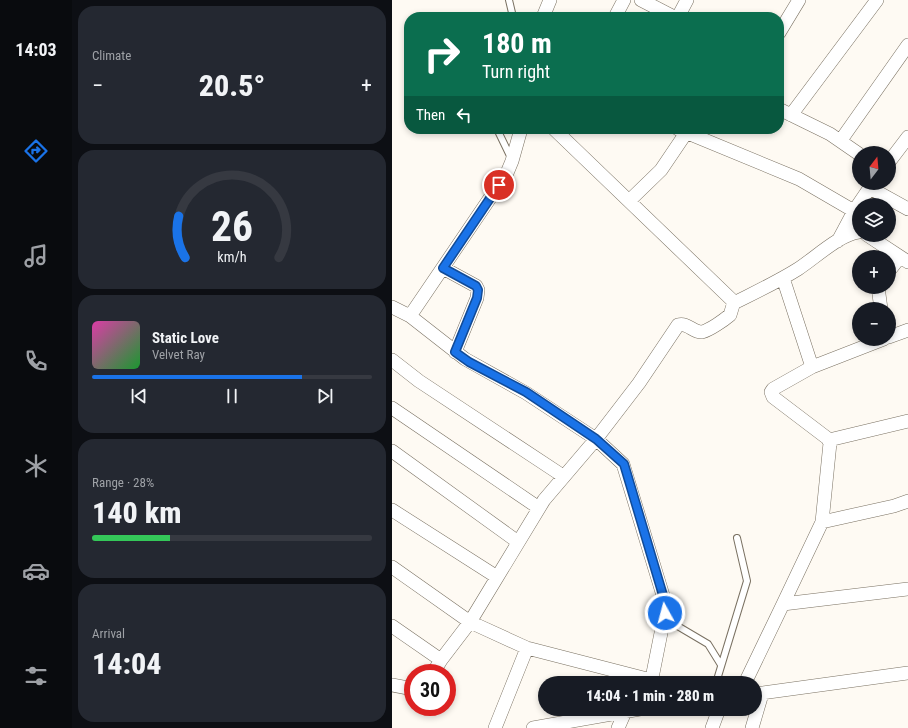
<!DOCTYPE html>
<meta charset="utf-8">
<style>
:root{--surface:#171b24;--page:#242831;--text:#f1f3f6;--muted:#9ea1a6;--line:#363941;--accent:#1a73e8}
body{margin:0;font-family:"Roboto Condensed",sans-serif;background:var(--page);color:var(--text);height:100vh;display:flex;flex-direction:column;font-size:15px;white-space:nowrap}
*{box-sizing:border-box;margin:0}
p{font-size:13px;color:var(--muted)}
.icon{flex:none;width:22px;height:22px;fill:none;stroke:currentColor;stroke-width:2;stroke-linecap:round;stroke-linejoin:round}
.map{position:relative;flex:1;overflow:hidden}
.sheet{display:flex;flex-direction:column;gap:6px;padding:6px;background:#0d0f14;width:320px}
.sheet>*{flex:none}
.banner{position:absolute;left:12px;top:12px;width:380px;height:122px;border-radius:16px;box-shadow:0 2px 6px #0003;background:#0b6e4f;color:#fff;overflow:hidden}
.needle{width:26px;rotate:16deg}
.tools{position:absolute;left:460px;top:146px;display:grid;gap:8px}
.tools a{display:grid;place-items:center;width:44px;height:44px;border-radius:50%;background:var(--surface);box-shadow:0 2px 6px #0003;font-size:20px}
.speed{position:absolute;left:12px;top:664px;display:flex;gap:8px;font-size:20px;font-weight:700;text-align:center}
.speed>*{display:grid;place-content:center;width:52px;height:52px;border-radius:50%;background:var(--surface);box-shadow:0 2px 6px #0003;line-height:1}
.speed .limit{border:6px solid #d22;background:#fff;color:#111}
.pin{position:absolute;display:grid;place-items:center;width:34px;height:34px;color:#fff;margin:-17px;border:2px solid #fff;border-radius:50%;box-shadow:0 1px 4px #0007}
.me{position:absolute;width:44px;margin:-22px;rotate:353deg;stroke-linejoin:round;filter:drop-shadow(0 0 3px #0008)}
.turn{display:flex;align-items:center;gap:14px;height:84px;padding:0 12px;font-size:18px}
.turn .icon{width:52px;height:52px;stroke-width:2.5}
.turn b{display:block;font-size:28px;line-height:34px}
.then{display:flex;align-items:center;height:38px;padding:0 12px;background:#0003;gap:8px;font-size:15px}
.big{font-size:30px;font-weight:800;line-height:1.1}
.sheet .card{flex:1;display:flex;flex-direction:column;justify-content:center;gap:6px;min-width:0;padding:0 14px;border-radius:16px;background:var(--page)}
.sheet .dial{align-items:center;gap:0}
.dial svg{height:104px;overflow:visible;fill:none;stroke:var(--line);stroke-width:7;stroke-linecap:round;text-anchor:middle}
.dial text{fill:var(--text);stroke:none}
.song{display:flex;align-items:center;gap:12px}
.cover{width:48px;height:48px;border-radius:6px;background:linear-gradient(135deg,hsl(320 70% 55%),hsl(130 70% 35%))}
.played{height:4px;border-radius:2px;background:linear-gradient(90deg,var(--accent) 75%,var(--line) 75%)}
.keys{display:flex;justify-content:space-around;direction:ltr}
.heat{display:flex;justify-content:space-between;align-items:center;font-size:22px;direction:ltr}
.charge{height:6px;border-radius:3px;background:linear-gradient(90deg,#34c759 28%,var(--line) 0)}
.trip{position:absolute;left:146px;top:676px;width:224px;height:40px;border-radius:20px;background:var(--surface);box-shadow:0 2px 6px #0003;font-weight:800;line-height:40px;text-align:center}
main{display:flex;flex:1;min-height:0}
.tabs{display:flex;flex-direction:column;width:72px;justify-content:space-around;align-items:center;background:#090b0e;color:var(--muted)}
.tabs .icon{width:28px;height:28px}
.tabs .current{color:var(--accent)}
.tabs b{font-size:18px;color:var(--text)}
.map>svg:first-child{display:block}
</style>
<main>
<nav class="tabs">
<b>14:03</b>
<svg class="icon current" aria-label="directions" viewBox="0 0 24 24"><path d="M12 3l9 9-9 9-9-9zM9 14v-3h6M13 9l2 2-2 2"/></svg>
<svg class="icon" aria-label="music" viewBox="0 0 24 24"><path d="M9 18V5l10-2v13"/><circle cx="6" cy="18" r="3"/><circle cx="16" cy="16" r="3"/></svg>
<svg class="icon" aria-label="phone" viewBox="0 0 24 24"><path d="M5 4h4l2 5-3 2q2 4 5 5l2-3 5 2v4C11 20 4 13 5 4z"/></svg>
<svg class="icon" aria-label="climate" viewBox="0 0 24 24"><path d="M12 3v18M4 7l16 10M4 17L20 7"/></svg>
<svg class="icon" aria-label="car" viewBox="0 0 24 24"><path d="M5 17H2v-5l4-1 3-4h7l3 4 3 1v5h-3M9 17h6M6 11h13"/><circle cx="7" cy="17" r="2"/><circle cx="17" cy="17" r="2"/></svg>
<svg class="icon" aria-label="filters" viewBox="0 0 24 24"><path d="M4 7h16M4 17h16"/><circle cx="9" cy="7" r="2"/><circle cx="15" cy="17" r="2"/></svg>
</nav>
<section class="sheet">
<div class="card"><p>Climate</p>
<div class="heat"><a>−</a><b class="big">20.5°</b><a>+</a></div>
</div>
<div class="card dial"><svg viewBox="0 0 100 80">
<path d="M14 69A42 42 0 1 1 86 69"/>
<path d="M14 69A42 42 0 0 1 9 37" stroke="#1a73e8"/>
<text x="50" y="56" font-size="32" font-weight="700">26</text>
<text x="50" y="72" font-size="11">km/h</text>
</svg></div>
<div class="card">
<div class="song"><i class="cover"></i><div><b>Static Love</b><p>Velvet Ray</p></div></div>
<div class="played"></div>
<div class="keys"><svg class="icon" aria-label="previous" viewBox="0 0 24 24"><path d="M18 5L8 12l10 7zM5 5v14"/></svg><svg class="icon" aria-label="pause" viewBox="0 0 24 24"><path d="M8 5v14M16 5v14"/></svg><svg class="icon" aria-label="next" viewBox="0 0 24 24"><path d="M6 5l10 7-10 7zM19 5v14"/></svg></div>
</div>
<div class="card"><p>Range · 28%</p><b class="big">140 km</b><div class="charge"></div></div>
<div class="card"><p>Arrival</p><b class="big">14:04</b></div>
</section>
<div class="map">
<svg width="516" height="728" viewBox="0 0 516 728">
<rect width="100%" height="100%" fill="#fefaf3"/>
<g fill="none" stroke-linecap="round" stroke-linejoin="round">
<g stroke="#7a7162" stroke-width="8">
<path id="service" d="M117,0L121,17
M105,129L119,158
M272,618L316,644L329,665
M324,683L355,581L345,538"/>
</g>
<g stroke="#7a7162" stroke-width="14">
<path id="minor" d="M249,0L282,17
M151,17L158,0
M223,17L232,0
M286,17L295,0
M387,33L407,0
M387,109L438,134L467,154
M399,115L485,0
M129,129L120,161L115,173L18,316L73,359L134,393L204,439L231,464L273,602V613L259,683
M162,129L342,302L346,301C366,291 387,281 406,269C423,258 448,234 467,232
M286,129L407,179L462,211
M449,140L516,45
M497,162L516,137
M478,188L516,209
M237,201L269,170L294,133
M475,235L516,262
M446,241L462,211L481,183
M51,268L84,286L86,290L85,298L63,352
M497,271L508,257
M391,278L420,367
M486,287L489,309
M0,307L18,316
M497,337L516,330
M0,360L27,381L171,476
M0,408L147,508
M437,440L516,421
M0,451L126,542
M0,510L105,577
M430,522L502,506L516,501
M0,567L78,622L135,648L259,680
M391,604L430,522L438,443L435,438L381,397L379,392L381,389L420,367L492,339
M0,626L49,660
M41,673L49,660L78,622L152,500L204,439L247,383L286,325C295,322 302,333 310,332C318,330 332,320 338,315L342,302
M353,683L391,604L516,589
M0,685L21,689
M363,694L516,673
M103,728L135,648
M141,728L248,709
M226,728L233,712
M320,728L327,709
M360,728L370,694"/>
</g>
<use href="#service" stroke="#fff" stroke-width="6"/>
<use href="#minor" stroke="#fff" stroke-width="13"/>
</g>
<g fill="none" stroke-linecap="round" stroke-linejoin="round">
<g stroke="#114b97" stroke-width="10">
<path id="route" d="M107,185L51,268L84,286L86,290L85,298L63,352L77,362L134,392L204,439L232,464L273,602V613"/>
</g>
<use href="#route" stroke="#1a73e8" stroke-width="7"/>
</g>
</svg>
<div class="tools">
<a><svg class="needle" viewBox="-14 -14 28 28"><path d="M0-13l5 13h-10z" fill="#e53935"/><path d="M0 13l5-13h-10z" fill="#9ea1a6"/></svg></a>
<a><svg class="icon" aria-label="layers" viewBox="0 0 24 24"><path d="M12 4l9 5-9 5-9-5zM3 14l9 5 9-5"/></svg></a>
<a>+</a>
<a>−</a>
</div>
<div class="speed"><div class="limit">30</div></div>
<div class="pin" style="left:107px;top:185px;background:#d93025"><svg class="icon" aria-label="arrive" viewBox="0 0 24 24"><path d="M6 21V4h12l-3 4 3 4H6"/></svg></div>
<svg class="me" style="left:273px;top:613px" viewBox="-20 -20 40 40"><circle r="17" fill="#1a73e8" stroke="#fff" stroke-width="3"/><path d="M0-11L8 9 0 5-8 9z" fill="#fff"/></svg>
<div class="trip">14:04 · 1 min · 280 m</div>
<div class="banner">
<div class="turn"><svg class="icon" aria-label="right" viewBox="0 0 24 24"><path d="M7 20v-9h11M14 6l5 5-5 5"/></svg><div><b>180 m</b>Turn right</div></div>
<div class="then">Then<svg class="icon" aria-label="left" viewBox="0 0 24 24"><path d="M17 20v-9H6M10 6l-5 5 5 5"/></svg></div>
</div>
</div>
</main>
